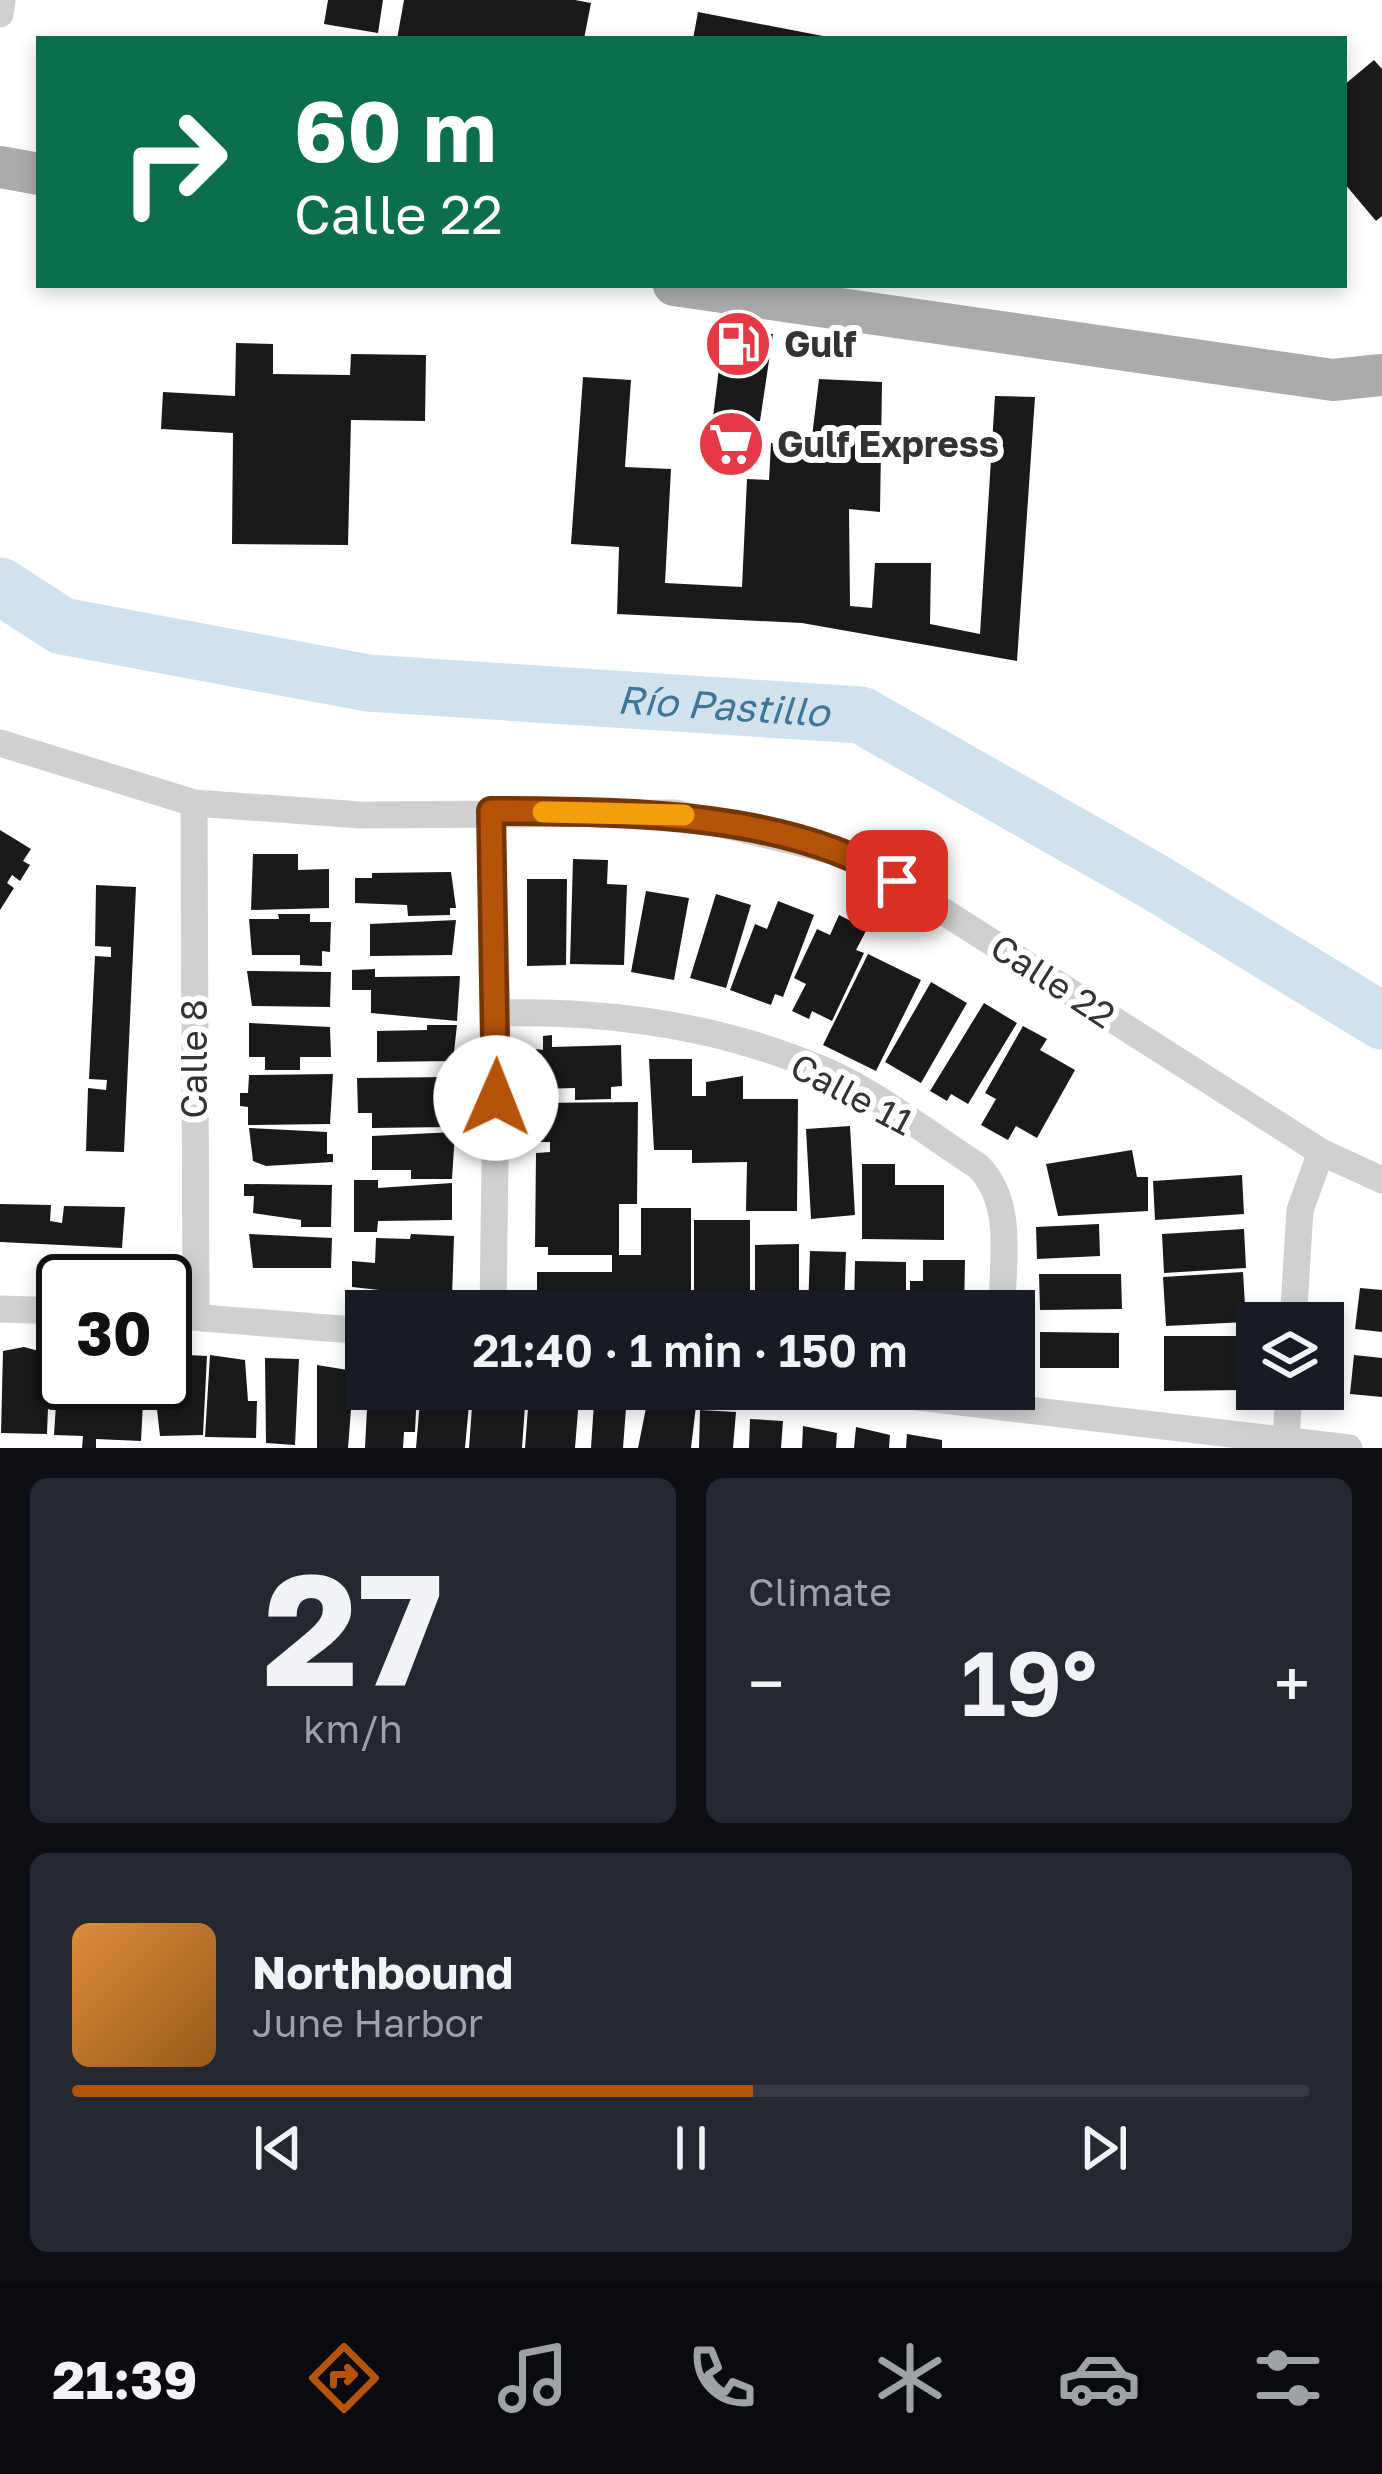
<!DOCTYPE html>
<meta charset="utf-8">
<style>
:root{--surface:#171b24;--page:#242831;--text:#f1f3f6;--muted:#9ea1a6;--line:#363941;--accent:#b45309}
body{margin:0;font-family:"Golos Text",sans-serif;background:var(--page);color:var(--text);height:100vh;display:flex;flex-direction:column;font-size:45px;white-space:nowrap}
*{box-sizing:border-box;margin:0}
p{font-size:39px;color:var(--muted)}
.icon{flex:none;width:66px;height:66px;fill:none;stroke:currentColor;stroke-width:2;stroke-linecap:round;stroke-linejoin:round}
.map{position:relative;height:1448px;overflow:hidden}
.side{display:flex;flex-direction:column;gap:30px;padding:30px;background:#0d0f14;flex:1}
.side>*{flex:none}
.guide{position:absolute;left:36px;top:36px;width:1311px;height:252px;border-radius:0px;box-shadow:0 6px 18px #0003;background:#0b6e4f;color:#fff;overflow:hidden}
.tools{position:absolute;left:1236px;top:1302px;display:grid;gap:24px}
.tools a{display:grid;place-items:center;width:108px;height:108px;border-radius:0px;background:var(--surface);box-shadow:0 6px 18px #0003;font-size:60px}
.speed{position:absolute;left:36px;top:1254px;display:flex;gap:24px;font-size:60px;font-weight:700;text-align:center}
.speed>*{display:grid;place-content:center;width:156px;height:156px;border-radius:50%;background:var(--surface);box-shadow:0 6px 18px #0003;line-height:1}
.speed .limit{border:6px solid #111;border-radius:18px;background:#fff;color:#111}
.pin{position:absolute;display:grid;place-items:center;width:102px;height:102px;color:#fff;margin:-51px;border-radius:24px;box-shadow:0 6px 18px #0006}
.me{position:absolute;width:132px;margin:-66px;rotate:1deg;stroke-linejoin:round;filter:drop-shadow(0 0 9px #0008)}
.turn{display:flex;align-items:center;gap:42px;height:252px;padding:0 60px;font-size:54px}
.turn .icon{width:156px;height:156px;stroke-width:2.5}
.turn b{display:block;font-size:84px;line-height:102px}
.big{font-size:90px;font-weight:600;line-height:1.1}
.side .card{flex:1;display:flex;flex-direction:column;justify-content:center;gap:18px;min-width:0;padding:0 42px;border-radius:18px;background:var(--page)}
.side .dial{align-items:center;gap:0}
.dial b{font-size:156px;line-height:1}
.song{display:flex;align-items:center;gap:36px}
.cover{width:144px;height:144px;border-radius:18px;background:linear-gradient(135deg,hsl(30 70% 55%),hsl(30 70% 35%))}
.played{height:12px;border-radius:6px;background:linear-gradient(90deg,var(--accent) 55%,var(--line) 55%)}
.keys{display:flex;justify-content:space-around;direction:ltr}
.heat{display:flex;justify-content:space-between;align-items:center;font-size:66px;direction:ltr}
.side .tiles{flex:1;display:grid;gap:30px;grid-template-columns:1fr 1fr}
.card:last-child{grid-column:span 2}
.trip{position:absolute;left:345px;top:1290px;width:690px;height:120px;border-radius:0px;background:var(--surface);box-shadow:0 6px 18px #0003;font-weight:600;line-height:120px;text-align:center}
.menu{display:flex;height:192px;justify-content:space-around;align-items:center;background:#090b0e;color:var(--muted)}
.menu .icon{width:84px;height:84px}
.menu .current{color:var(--accent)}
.menu b{font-size:54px;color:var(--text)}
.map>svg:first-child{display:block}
</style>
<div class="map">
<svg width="1382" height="1448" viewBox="0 0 1382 1448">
<rect width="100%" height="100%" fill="#fff"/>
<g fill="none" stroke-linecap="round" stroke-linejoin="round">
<path stroke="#cfe2ee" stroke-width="57" id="s1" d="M0,586L62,626L368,683L861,715L1153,881L1382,1021"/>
</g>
<path fill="#1a1a1a" d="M328,0H383L378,33L324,24Z
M404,0H575L591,3L584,39H397Z
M698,12L828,37L827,39H693Z
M1374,60L1382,69V216L1376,221L1344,183V85Z
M724,327L773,334L760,421H755L744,472L707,466Z
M236,343L273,344V374L350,375L351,354L426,355L425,421L351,420L348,545L232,544L233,433L161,429L163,392L235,396Z
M583,377L631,380L625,467L671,469L665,583L742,587L747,479L769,480L771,443L811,445L819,379L882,382L880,512L849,509L850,606L872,608L875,563H931L930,624L980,634L995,396L1035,397L1017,661L802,623L617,614L619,547L571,544Z
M0,830L31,849L23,861L30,865L20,881L12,875L7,883L14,888L0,910Z
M253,854H298V870L329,869V908L251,910Z
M573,859L608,860L607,884L627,885L624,965L570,964Z
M451,872L456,908H450V915L408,916L407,905L355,903V878H372V873Z
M527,879H567L566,965L527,966Z
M96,885L136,887L124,1152L86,1151L88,1088L106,1090L107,1080L89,1079L95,956L111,957V947L95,946Z
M646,891L689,898L674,980L631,972Z
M716,894L751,905L726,988L690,978Z
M778,901L814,915L783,997L775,994L771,1005L730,990L755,924L767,929Z
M278,914H310V922H331L330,952L322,951V966L300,965V955H252L249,919H279Z
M839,915L867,929L856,950L864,953L832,1021L812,1011L809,1019L792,1011L806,984L794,978L817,929L830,935Z
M456,920L452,955L370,956V924Z
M868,954L921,980L876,1071L823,1045Z
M375,969V977L460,976L457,1021L371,1013V990H352V970Z
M247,971L331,972L330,1007L252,1006Z
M931,982L967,1003L921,1083L885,1062Z
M984,1003L1017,1023L968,1104L951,1094L947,1101L930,1091Z
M249,1023L330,1027L331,1057H300V1070H265V1057H249Z
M427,1025H457L453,1061L377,1062V1031L427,1030Z
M1023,1026L1047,1039L1040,1050L1075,1070L1037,1138L1016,1126L1008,1140L981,1125L996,1099L985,1093Z
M552,1035V1047L621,1045L622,1086L611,1087V1099L575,1100V1088L537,1089L536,1049L543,1050V1036Z
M649,1059H692V1096H706V1082L743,1076V1099H798L797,1211H746L747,1162L692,1163V1150H654Z
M333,1074L330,1124L248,1125V1107L240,1106V1093H248L249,1075Z
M452,1077L453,1127L372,1128V1113H358L357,1078Z
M638,1102L637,1204H619V1255H641V1208H691V1311H640V1304L537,1305V1272H612V1255H548V1247H535L536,1153L550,1152V1142H532V1103Z
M850,1126L855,1215L811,1219L806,1129Z
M249,1128L327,1132V1154H333V1162L266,1166L253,1161Z
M455,1132L452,1179H411V1170H372V1136Z
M1132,1150L1137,1177H1148V1211L1058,1216L1046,1164Z
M862,1164H895V1185H944V1240L862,1239Z
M1242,1175L1244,1214L1155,1220L1153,1181Z
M354,1180H378V1188L452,1183V1220L378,1221L377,1232H354Z
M244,1184L332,1185L331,1227H301V1220L253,1213L254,1196H244Z
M0,1204L51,1205L50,1221L62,1223L64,1206L125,1207L122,1248L0,1242Z
M694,1220H750V1311H694Z
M1099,1224L1100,1256L1037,1259L1036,1227Z
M1244,1229L1246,1268L1164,1273L1162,1234Z
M249,1234L332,1238L331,1268H253Z
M411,1234L454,1236L452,1298L352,1287V1261L375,1263L376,1238L410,1239Z
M799,1244V1311H755V1245Z
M810,1251L846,1252L844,1311H808Z
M923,1260H965L964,1311H910V1281H923Z
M855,1261L906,1262V1311H854Z
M1243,1272L1246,1322L1166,1326L1163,1277Z
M1039,1274H1121L1122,1309L1040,1310Z
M1360,1288L1382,1290V1332L1355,1329Z
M1040,1332L1119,1333V1368H1040Z
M1164,1336H1244V1390L1164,1391Z
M24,1347L50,1354L47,1434L1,1433L3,1351Z
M165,1354L207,1356L203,1435L160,1436L154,1383H165Z
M210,1355L245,1360L248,1401H257L256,1438L205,1437Z
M1354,1355L1382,1358V1397L1350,1394Z
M265,1358L299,1359L295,1445L266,1443Z
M59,1359L63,1383H144L141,1441L96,1439V1448H82L83,1436L54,1435Z
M317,1365L354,1371L348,1448H317Z
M368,1389H417L415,1432H404L403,1448H365Z
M421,1389L470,1393L465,1448H416Z
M511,1391L526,1392L522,1448H469L473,1393Z
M529,1395L579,1398L575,1448H525Z
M594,1402L626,1408L623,1448H591Z
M647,1403L696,1406L691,1448H638Z
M700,1410L736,1412L733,1448H699Z
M750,1419L783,1421L781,1448H749Z
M803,1426L837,1433L836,1448H802Z
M856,1427L890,1435L889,1448H854Z
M907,1434L942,1440V1448H906Z"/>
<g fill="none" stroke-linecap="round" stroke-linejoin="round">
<path stroke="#d0d0d0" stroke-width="27" d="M0,14L2,0
M0,743L194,803L361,815L675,813L858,857L1321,1152L1382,1180
M194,803L196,1316
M491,811L497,1013L493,1311
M497,1013C607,1010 719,1026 821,1069C876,1092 928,1134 978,1166C1015,1203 1002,1262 1002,1311
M0,1309L63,1311
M165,1315L366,1331
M1293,1323L1300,1210L1321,1152
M850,1389L1349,1448
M1286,1441L1289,1389"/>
<path stroke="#ababab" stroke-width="42" d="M0,167L39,174
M674,285L1333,380L1382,375"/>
</g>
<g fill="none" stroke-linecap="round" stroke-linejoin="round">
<g stroke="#753606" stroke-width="30">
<path id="route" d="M496,1098L491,811C620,812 785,810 897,881"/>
</g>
<use href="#route" stroke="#b45309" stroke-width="21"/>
<path stroke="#f59e0b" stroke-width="21" d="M543,812L684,815"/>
</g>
<defs>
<g id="fuel-disc" transform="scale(3.45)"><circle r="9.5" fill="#e63946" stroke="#fff"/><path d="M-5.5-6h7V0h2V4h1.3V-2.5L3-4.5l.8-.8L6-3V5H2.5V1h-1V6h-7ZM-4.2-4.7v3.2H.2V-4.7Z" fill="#fff"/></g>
<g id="supermarket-disc" transform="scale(3.45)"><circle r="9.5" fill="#e63946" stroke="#fff"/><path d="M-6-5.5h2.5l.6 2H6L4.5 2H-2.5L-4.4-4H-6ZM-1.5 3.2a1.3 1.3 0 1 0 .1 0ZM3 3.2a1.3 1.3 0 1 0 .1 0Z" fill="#fff"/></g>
</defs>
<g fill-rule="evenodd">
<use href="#fuel-disc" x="738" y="344"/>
<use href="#supermarket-disc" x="731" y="444"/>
</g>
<g text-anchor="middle" stroke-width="12" stroke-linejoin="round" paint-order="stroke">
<g font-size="36" font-weight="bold" fill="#333" stroke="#fff" text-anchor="start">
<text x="784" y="357">Gulf</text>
<text x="777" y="457">Gulf Express</text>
</g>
<g font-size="36" fill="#333" stroke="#fff">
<text transform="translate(1053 981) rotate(33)" y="13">Calle 22</text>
<text transform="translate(194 1059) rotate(-90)" y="13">Calle 8</text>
<text transform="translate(852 1094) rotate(28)" y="13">Calle 11</text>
</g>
<g font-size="39" font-style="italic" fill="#3f7597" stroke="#fff">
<text dy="14" stroke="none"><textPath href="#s1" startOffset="741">Río Pastillo</textPath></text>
</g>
</g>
</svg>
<div class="tools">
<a><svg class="icon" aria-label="layers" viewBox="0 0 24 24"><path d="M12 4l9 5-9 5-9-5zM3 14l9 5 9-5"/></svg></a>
</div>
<div class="speed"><div class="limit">30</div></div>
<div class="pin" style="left:897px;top:881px;background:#d93025"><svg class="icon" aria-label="arrive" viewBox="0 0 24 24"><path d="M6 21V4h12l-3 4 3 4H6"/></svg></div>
<svg class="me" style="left:496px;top:1098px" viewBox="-20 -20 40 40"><circle r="19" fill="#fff"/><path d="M0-13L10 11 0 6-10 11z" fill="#b45309"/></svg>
<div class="trip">21:40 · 1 min · 150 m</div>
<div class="guide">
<div class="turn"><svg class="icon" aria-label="right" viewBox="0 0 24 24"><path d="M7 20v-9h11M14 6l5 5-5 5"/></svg><div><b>60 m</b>Calle 22</div></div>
</div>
</div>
<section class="side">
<div class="tiles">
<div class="card dial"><b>27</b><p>km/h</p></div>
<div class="card"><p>Climate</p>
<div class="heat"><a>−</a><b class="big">19°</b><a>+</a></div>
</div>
<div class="card">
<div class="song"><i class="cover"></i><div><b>Northbound</b><p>June Harbor</p></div></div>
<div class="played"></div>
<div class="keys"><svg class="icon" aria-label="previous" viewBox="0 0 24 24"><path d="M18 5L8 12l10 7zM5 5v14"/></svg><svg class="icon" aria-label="pause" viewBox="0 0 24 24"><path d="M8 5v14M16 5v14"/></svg><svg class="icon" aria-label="next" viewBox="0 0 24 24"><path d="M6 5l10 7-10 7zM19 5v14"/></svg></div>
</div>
</div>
</section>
<nav class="menu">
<b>21:39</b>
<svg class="icon current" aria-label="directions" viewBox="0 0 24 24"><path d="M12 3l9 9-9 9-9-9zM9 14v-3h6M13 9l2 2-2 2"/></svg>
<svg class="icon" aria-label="music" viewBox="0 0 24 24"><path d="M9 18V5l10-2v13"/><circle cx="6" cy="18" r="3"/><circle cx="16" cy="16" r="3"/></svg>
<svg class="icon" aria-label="phone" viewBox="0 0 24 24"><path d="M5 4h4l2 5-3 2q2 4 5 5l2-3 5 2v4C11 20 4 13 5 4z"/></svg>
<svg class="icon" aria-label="climate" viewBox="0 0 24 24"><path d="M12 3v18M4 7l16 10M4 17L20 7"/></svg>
<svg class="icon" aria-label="car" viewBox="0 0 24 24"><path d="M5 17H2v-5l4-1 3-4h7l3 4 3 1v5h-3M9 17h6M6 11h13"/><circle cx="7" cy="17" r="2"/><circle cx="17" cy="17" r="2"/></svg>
<svg class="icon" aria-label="filters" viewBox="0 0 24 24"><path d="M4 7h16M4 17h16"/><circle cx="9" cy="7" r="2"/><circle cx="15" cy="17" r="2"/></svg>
</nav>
